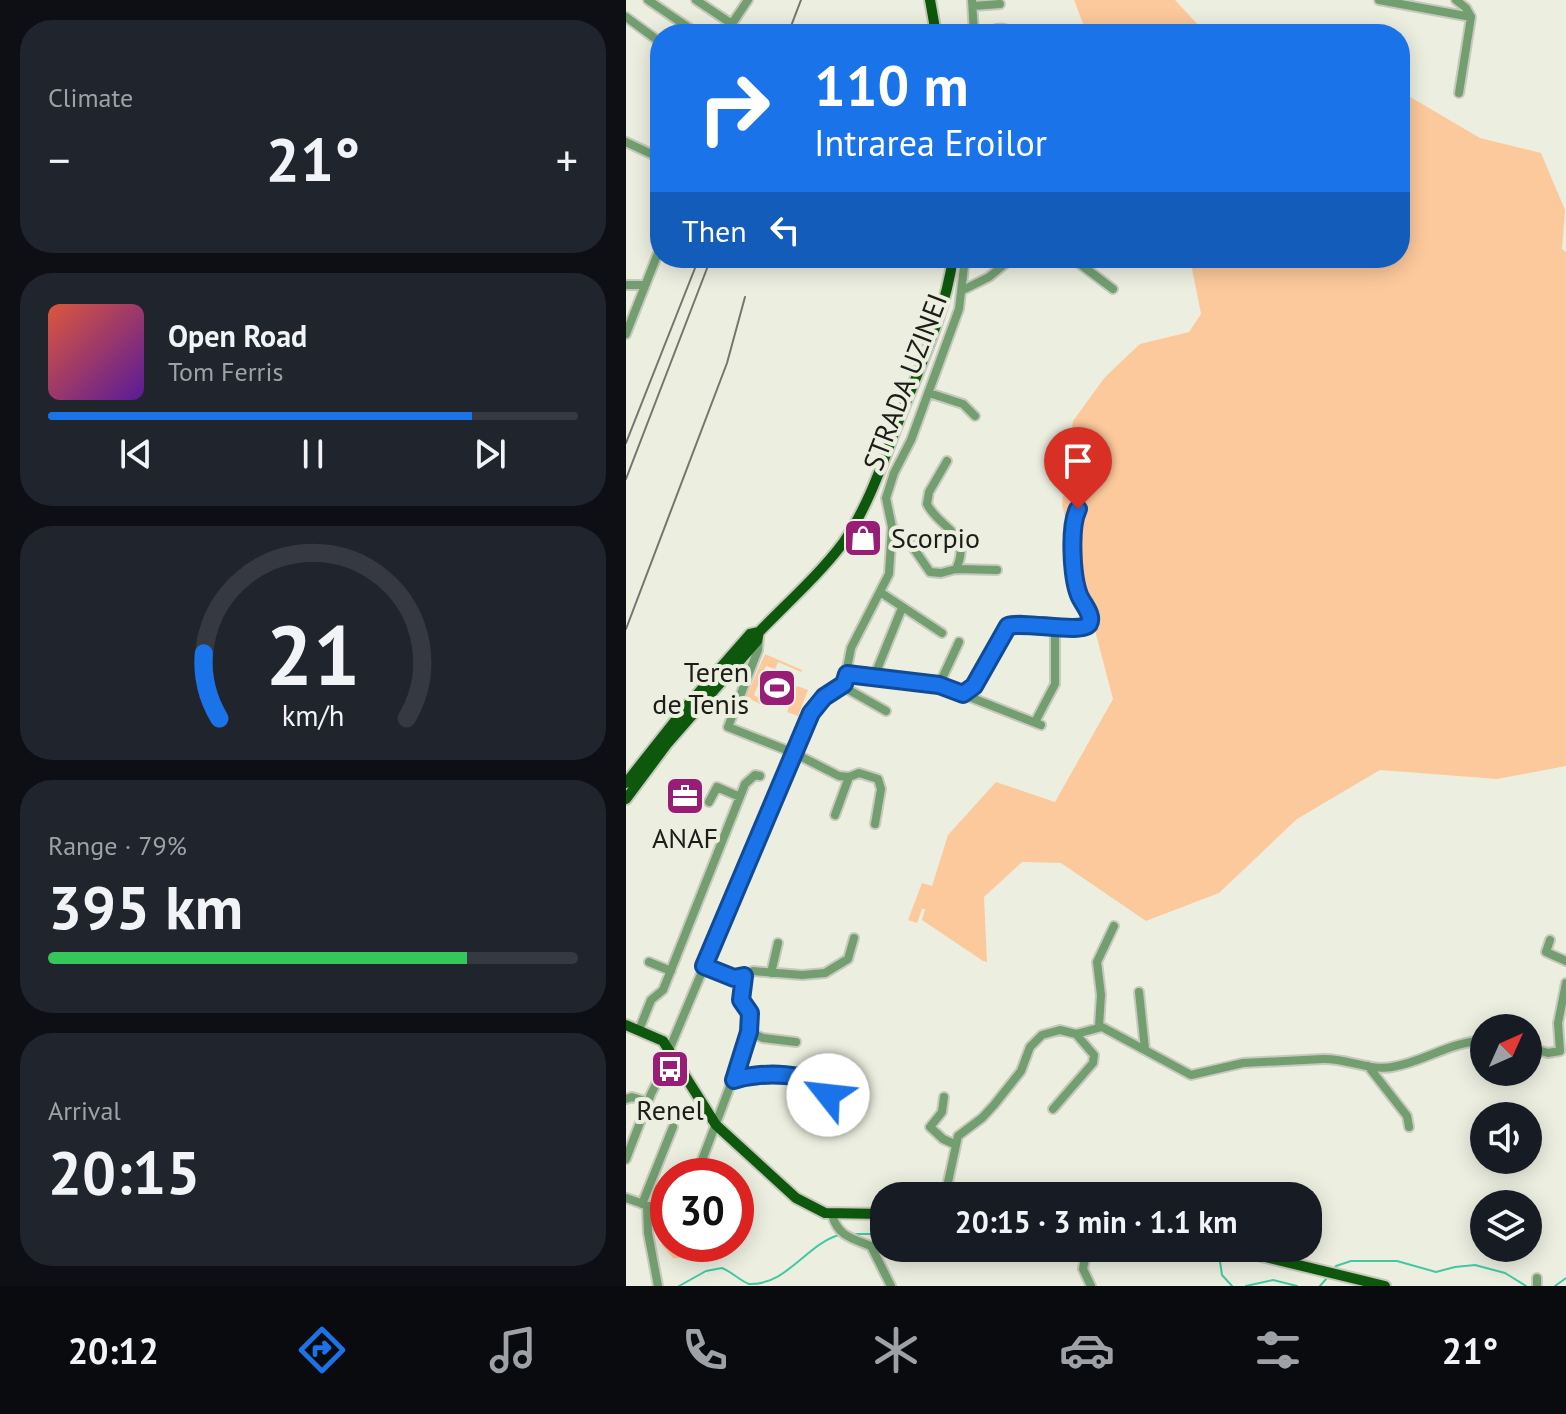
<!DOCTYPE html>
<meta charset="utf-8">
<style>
:root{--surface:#171b24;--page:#20242c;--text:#f1f3f6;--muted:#9ea1a6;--line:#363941;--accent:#1a73e8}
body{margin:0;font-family:"PT Sans",sans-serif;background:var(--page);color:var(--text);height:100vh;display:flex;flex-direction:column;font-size:30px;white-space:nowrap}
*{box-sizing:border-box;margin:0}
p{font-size:26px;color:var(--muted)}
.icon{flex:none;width:44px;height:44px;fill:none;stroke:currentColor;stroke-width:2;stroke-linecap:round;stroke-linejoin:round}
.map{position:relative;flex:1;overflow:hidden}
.drawer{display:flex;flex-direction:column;gap:20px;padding:20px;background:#0d0f14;width:626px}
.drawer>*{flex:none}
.top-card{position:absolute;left:24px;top:24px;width:760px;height:244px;border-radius:32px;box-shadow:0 4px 20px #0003;background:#1a73e8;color:#fff;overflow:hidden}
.needle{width:52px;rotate:45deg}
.tools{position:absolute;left:844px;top:1014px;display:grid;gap:16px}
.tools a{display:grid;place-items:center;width:72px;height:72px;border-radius:50%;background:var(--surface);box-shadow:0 4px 20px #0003;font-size:40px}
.speed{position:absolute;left:24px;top:1158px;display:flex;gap:16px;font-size:40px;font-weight:700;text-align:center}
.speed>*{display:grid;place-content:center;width:104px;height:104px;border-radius:50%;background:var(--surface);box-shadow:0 4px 20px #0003;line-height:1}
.speed .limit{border:12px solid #d22;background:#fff;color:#111}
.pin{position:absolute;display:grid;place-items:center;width:68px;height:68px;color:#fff;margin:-82px -34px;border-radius:50% 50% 50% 0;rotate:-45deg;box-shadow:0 0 8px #0007}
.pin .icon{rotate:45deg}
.me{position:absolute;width:88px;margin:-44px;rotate:299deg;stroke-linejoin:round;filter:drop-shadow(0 0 6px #0008)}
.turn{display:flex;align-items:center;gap:28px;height:168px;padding:0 32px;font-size:36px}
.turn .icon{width:104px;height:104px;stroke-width:2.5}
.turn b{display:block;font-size:56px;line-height:68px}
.then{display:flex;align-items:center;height:76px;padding:0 32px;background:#0003;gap:16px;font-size:30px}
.big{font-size:60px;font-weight:700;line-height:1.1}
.drawer .widget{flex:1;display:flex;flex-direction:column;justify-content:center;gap:12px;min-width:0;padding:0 28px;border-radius:32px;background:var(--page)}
.drawer .dial{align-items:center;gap:0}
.dial svg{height:208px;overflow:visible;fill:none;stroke:var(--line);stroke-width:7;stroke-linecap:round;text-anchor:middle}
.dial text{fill:var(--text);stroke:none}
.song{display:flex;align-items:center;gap:24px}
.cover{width:96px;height:96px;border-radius:12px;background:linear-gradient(135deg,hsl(10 70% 55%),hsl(270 70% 35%))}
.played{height:8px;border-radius:4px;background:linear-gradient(90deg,var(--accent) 80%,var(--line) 80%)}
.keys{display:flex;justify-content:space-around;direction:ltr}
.heat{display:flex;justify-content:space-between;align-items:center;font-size:44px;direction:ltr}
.charge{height:12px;border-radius:6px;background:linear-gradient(90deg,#34c759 79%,var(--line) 0)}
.trip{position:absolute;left:244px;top:1182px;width:452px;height:80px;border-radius:32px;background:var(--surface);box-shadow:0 4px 20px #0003;font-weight:700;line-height:80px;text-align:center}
.dock{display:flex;height:128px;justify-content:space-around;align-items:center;background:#090b0e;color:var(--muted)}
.dock .icon{width:56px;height:56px}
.dock .selected{color:var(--accent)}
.dock b{font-size:36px;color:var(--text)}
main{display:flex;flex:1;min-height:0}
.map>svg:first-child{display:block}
</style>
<main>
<section class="drawer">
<div class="widget"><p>Climate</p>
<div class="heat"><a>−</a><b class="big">21°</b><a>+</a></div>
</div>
<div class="widget">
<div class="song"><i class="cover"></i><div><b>Open Road</b><p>Tom Ferris</p></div></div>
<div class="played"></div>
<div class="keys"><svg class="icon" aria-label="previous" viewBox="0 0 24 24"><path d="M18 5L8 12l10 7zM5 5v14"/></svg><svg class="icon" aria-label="pause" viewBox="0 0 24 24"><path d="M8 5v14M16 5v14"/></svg><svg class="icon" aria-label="next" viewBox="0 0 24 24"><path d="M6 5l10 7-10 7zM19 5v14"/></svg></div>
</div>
<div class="widget dial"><svg viewBox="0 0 100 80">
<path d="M14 69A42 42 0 1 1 86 69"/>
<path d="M14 69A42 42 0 0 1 8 44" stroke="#1a73e8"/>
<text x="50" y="56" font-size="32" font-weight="700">21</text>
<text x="50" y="72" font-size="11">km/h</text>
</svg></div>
<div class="widget"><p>Range · 79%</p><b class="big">395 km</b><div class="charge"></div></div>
<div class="widget"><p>Arrival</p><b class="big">20:15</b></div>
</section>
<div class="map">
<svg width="940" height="1286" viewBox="0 0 940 1286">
<rect width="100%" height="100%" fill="#ecefe0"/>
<path fill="#fcc99c" d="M448,0H549L576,29L589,34H461Z
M774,91L854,138L915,153L939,210L936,249L940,252V766L871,779L754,770L671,819L593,893L520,921L435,863L396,862L358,897L361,962L357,961L296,920L299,909H296L291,923L282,920L296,883L306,886L322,835L370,782L429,802L487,699L436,505L447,421L479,377L514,344L563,332L575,314L564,258H774Z
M139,654L176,670L175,672L152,662L149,669L140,666L128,695L136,700L134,704L120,697Z
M151,681L169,689L171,686L182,690L172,716L161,712L166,697L164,701L145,693Z
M42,1229V1244H83L53,1258H47L36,1245L39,1231Z"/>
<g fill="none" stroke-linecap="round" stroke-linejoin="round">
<path stroke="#45c8a1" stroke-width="2" d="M227,1234H258
M592,1248L596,1275L606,1286
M708,1270L710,1266L725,1261H771L810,1272L829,1267L849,1265L879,1273L900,1286
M53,1286L80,1271L96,1268C106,1272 113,1280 123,1284C160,1286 181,1244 213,1235
M620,1286L647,1280L671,1286
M694,1286L701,1278
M929,1286L940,1278"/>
<g stroke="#c7c9bc" stroke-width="12">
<path id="minor" d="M22,0L72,34
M70,0L106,24
M346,0L348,34
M753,0L845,17
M830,0L840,8L845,17L833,93
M347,6L374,4
M0,17L34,42
M99,34L122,0
M361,34C368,28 374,27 382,30L384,34
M0,142L34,158
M446,258L487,289
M0,285H19
M337,290L363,277L386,258
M0,334L34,248
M303,393L337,404L349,416
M321,461L303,492L301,504C314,530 347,532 330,569
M266,527L282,540L304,572L315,573L330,569L371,570
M254,592L316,633
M133,636L132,650L102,727L168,753L213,776L223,777L233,773L252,779L255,789L249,824
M221,674L313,685L415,725
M248,677L276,608
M313,685L333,642
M216,686L260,711
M337,694C362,683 364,632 386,625C404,619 435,628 455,628L463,623C465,612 456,604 452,593C446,575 443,526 452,509
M409,722L429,684V626
M83,802L91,787L114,797
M209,815L223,777
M924,940L920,952L940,961
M23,962L45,971
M78,966L113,978L127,971L176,975L199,973L222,959L228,938
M145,973L152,943
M513,992L519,1049
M473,1026L475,995L471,962L488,926
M13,1030L25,1000L37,990L119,784L129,775L134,776
M123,1032L137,1038L170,1042
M902,1047L922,1053L934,1051L932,1023L940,983
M43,1050L185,713L198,697L218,684L225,648L263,574L266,527L260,498L268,473L285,440L333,309L339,258
M742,1066L781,1116L783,1127
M108,1080L132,1075L171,1078L194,1083L219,1118
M318,1097L316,1112L304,1127L317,1139L328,1144
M0,1099L6,1097L22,1102
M427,1109L467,1063L468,1055L450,1034
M0,1159L25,1094L45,1055
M70,1176L122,1039L124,1013L115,1000L118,976
M320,1192L333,1193L359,1189L412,1194
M319,1196L332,1136L356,1118L368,1105L395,1071L404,1047L416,1035L434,1030L450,1034L476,1027L565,1075L617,1063L697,1059C720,1058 743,1071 766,1067C799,1062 824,1041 858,1041
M0,1198L26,1207L42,1208
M16,1204L47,1127
M21,1206L22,1233L32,1286
M206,1214C211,1236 227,1239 245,1246L265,1286
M461,1248L457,1269L465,1286
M911,1286V1278"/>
</g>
<g stroke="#c7c9bc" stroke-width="14">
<path id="major" d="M304,0L310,34
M0,783L60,707L124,634L133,632C161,603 193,575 217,543C244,504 258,458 275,415C295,364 319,313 327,258
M0,799L41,744L131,641L133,632
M0,1025L37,1041L90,1125L170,1198L199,1213L258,1214
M602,1248L759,1286"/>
</g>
<use href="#minor" stroke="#739f70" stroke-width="8"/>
<use href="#major" stroke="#0d580c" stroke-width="10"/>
<path stroke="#74766d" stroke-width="2" d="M162,34L175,0
M0,443L73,258
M0,479L85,258
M0,629L101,363L119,297"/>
</g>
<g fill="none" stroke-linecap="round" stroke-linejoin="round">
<g stroke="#114b97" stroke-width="20">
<path id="route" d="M202,1095C194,1070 128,1072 108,1080L123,1032L124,1013L115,1000L118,976L108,978L78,966L185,713L198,697L218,684L221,674L313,685L337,694L348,686L382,626C398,621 456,634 463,624C468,615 456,603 453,595C446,577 443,527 452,509"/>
</g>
<use href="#route" stroke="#1a73e8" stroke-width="14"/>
</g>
<defs>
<g id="shop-square" transform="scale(2)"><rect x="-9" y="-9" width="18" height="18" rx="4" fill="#981d76" stroke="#ecefe0"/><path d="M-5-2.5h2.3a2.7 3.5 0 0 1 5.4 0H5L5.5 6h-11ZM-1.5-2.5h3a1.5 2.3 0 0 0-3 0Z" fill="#fff"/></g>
<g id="stadium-square" transform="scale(2)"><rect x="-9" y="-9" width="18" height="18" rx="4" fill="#981d76" stroke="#ecefe0"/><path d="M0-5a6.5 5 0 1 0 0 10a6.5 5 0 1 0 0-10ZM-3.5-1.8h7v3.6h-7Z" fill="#fff"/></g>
<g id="office-square" transform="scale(2)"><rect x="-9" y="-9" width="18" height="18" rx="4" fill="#981d76" stroke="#ecefe0"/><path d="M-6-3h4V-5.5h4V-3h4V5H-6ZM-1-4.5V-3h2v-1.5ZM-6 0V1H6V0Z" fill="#fff"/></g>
<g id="bus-square" transform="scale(2)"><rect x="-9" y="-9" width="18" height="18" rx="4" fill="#981d76" stroke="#ecefe0"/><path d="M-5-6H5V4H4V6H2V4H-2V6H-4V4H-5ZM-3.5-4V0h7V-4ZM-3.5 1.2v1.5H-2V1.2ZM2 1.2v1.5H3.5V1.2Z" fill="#fff"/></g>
</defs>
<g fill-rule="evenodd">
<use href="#shop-square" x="237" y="538"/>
<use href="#stadium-square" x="151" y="688"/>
<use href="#office-square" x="59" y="796"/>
<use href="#bus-square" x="44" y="1069"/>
</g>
<g text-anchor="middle" stroke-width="8" stroke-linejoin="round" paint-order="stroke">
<g font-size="28" fill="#1c1d18" stroke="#ecefe0">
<text transform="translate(279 382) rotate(-69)" y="10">STRADA UZINEI</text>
</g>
<g font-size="28" fill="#1c1d18" stroke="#ecefe0">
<text x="265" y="548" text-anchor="start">Scorpio</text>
<text x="123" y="682" text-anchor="end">Teren<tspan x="123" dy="32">de Tenis</tspan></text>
<text x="59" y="848">ANAF</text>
<text x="44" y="1120">Renel</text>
</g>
</g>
</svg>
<div class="tools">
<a><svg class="needle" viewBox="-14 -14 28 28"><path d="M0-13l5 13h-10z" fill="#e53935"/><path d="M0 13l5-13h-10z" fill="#9ea1a6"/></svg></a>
<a><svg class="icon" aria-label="sound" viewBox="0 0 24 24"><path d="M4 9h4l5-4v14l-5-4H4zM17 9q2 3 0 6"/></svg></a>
<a><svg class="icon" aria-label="layers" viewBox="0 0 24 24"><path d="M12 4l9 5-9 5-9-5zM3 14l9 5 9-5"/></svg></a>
</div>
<div class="speed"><div class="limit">30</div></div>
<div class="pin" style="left:452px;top:509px;background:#d93025"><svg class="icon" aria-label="arrive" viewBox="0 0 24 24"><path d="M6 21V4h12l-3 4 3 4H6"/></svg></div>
<svg class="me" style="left:202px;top:1095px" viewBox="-20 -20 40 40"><circle r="19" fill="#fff"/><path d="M0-13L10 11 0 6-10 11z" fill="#1a73e8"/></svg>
<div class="trip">20:15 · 3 min · 1.1 km</div>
<div class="top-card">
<div class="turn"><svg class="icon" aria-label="right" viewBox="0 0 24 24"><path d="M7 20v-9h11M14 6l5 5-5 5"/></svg><div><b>110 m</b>Intrarea Eroilor</div></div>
<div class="then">Then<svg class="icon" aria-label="left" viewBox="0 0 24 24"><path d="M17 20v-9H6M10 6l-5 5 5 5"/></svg></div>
</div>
</div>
</main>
<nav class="dock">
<b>20:12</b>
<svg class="icon selected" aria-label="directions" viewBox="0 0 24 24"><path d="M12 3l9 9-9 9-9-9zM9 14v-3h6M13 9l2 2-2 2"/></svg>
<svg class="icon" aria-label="music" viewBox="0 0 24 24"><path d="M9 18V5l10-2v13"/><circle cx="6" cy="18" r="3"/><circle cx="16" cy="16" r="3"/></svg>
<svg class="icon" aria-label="phone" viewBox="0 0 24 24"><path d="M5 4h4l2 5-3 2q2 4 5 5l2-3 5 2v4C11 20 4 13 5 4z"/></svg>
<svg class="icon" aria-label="climate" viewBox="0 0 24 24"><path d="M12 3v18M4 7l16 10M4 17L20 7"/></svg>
<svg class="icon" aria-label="car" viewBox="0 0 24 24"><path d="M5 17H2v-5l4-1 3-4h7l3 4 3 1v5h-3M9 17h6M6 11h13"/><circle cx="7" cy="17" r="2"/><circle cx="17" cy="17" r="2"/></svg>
<svg class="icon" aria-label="filters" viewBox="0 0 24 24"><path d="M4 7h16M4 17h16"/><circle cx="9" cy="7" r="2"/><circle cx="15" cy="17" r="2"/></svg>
<b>21°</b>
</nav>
